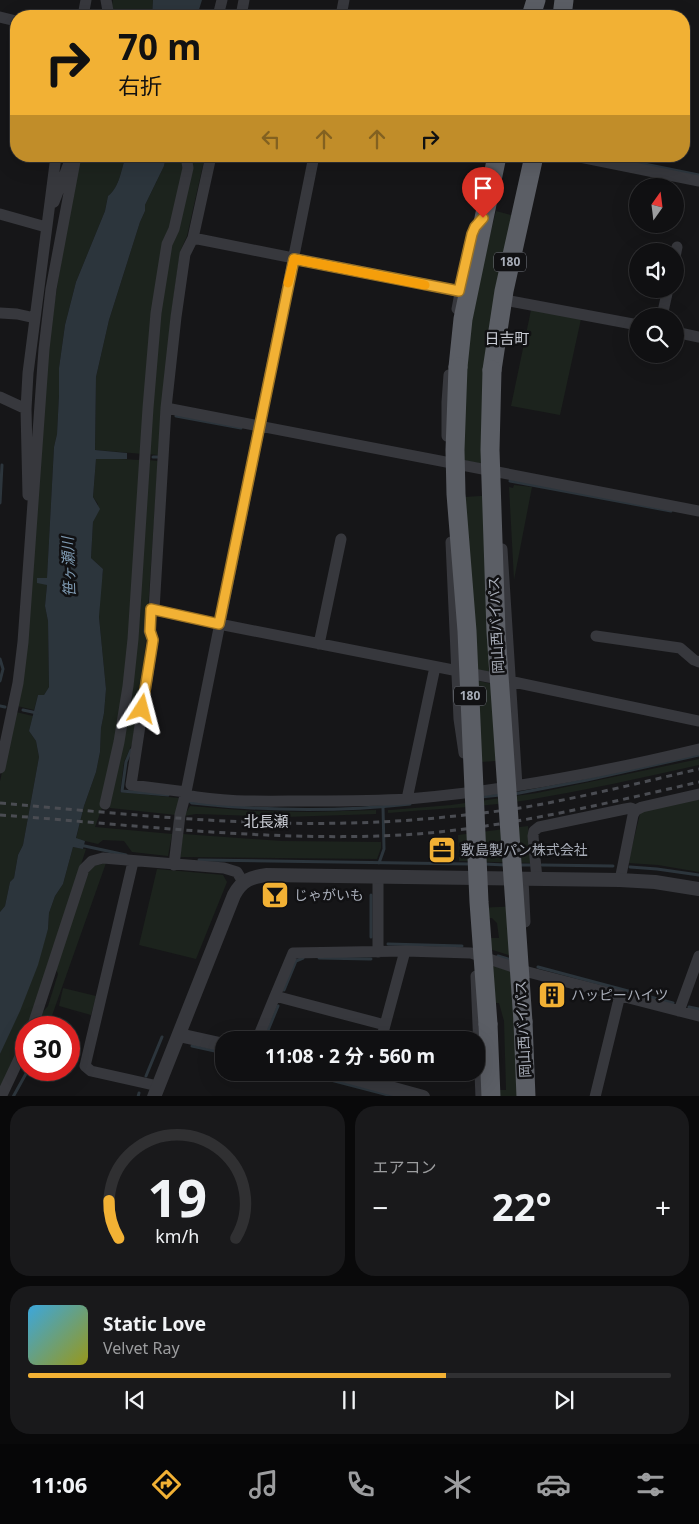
<!DOCTYPE html>
<html lang="ja">
<meta charset="utf-8">
<style>
:root{--surface:#101012;--page:#19191b;--text:#f1f3f6;--muted:#9c9d9f;--line:#303032;--accent:#f2b134}
body{margin:0;font-family:"Noto Sans","Noto Sans JP",sans-serif;background:var(--page);color:var(--text);height:100vh;display:flex;flex-direction:column;font-size:19px;white-space:nowrap}
*{box-sizing:border-box;margin:0}
p{font-size:16px;color:var(--muted)}
.icon{flex:none;width:28px;height:28px;fill:none;stroke:currentColor;stroke-width:2;stroke-linecap:round;stroke-linejoin:round}
.map{position:relative;height:1096px;overflow:hidden}
.drawer{display:flex;flex-direction:column;gap:10px;padding:10px;background:#09090a;flex:1}
.drawer>*{flex:none}
.banner{position:absolute;left:10px;top:10px;width:680px;height:152px;border-radius:20px;box-shadow:0 5px 20px #0002,0 0 0 1px var(--line);background:#f2b134;color:#111;overflow:hidden}
.needle{width:32px;rotate:14deg}
.tools{position:absolute;left:629px;top:178px;display:grid;gap:10px}
.tools a{display:grid;place-items:center;width:55px;height:55px;border-radius:50%;background:var(--surface);box-shadow:0 5px 20px #0002,0 0 0 1px var(--line);font-size:25px}
.speed{position:absolute;left:15px;top:1016px;display:flex;gap:10px;font-size:25px;font-weight:700;text-align:center}
.speed>*{display:grid;place-content:center;width:65px;height:65px;border-radius:50%;background:var(--surface);box-shadow:0 5px 20px #0002,0 0 0 1px var(--line);line-height:1}
.speed .limit{border:8px solid #d22;background:#fff;color:#111}
.pin{position:absolute;display:grid;place-items:center;width:42px;height:42px;color:#fff;margin:-51px -21px;border-radius:50% 50% 50% 0;rotate:-45deg;box-shadow:0 0 5px #0007}
.pin .icon{rotate:45deg}
.me{position:absolute;width:55px;margin:-28px;rotate:9deg;stroke-linejoin:round;filter:drop-shadow(0 0 4px #0008)}
.turn{display:flex;align-items:center;gap:18px;height:105px;padding:0 25px;font-size:22px}
.turn .icon{width:65px;height:65px;stroke-width:2.5}
.turn b{display:block;font-size:35px;line-height:42px}
.lanes{display:flex;align-items:center;height:48px;padding:0 25px;background:#0003;justify-content:center;gap:25px;direction:ltr}
.lanes .off{opacity:.35}
.big{font-size:38px;font-weight:700;line-height:1.1}
.drawer .card{flex:1;display:flex;flex-direction:column;justify-content:center;gap:8px;min-width:0;padding:0 18px;border-radius:20px;background:var(--page)}
.drawer .dial{align-items:center;gap:0}
.dial svg{height:130px;overflow:visible;fill:none;stroke:var(--line);stroke-width:7;stroke-linecap:round;text-anchor:middle}
.dial text{fill:var(--text);stroke:none}
.song{display:flex;align-items:center;gap:15px}
.cover{width:60px;height:60px;border-radius:8px;background:linear-gradient(135deg,hsl(200 70% 55%),hsl(60 70% 35%))}
.played{height:5px;border-radius:2px;background:linear-gradient(90deg,var(--accent) 65%,var(--line) 65%)}
.keys{display:flex;justify-content:space-around;direction:ltr}
.heat{display:flex;justify-content:space-between;align-items:center;font-size:28px;direction:ltr}
.drawer .tiles{flex:1;display:grid;gap:10px;grid-template-columns:1fr 1fr}
.card:last-child{grid-column:span 2}
.trip{position:absolute;left:215px;top:1031px;width:270px;height:50px;border-radius:20px;background:var(--surface);box-shadow:0 5px 20px #0002,0 0 0 1px var(--line);font-weight:700;line-height:50px;text-align:center}
.tabs{display:flex;height:80px;justify-content:space-around;align-items:center;background:#060607;color:var(--muted)}
.tabs .icon{width:35px;height:35px}
.tabs .current{color:var(--accent)}
.tabs b{font-size:22px;color:var(--text)}
.map>svg:first-child{display:block}
</style>
<div class="map">
<svg width="699" height="1097" viewBox="0 0 699 1097">
<rect width="100%" height="100%" fill="#161618"/>
<path fill="#1c231d" d="M113,0H153L152,16H109Z
M78,156H126C121,169 120,187 108,196L105,211L76,282L65,325L59,368V395L57,434L54,447L47,579H37L47,585L45,606L48,621L49,687L44,695H38L34,710L17,706L47,350Z
M166,156H184L186,169L172,229L143,454L95,450L96,377L109,320L140,222L145,211V205L164,166Z
M188,156H205L187,236L180,252L171,316L158,455L147,454L158,313Z
M496,211L511,215L494,466L451,458L470,315Z
M531,310L581,319L560,415L511,406Z
M96,458L142,460L125,687L102,808L95,827L172,834L168,856L132,852L124,841L103,840L98,844L76,839L84,806L96,772L100,752L101,728L104,713L106,689L99,617L100,586L103,573V569L91,558L93,522L97,513L98,504L93,497Z
M147,460L158,461L146,640L141,689L132,744L124,762L120,792L179,798L176,815L110,808L108,802L121,743Z
M514,485L532,487L514,580L509,487L513,488Z
M495,495L505,667L502,673H496L464,667L460,660L450,498Z
M462,677L505,687L511,760L467,763L460,680Z
M16,712L33,716L29,731L36,741L39,757L23,845L18,855L14,878L10,882L5,906L0,912V781Z
M699,759V765C642,778 585,790 528,800C482,807 435,809 388,813V810H390L451,805L537,793Z
M699,799V872L658,865L628,863L640,814L644,811Z
M190,806L254,811L311,812L376,810V814L284,817L196,814L184,816Z
M528,826L531,863L459,861L458,835Z
M183,834L282,841L381,842V848L377,859L180,857Z
M73,847L86,849L29,1027L26,1028C26,1049 9,1071 0,1090V1054L48,929L49,913L55,896L63,884Z
M106,863L48,1027L36,1028L42,1013L48,1006L58,974L56,969L87,874L94,866Z
M157,869L223,875L227,882L196,959L139,945Z
M519,906L524,960L477,945V938H499L497,923L492,918H488L476,908Z
M479,961L524,976L519,1096H495V1090H506L504,1021L499,1003H496Z
M63,988L96,996L91,1015L59,1006Z"/>
<path fill="#2c353c" d="M153,0H202L197,16H152Z
M126,156H166L164,166L145,205V211L140,222L109,320L96,377L95,450L127,453V459H96L93,497L100,509L93,522L91,558L103,569L99,617L106,689L104,713L101,728L100,752L96,772L84,806L76,838L85,841L83,849L73,847L63,884L55,896L49,913L48,929L38,965L20,1011L0,1054V912L5,906L10,882L14,878L18,855L23,845L39,757L36,741L29,731L38,695H44L49,687L48,621L45,606L47,585L37,583V578H47L54,447L57,434L59,395V368L65,325L76,282L105,211L108,196C120,187 121,169 126,156Z"/>
<g fill="none" stroke-linecap="round" stroke-linejoin="round">
<path stroke="#2c353c" stroke-width="3" d="M605,156L699,175
M176,416L241,428
M153,457H161
M510,481L671,511
M0,503L2,465
M0,659L3,669L0,681
M0,706L5,707
M23,710L37,713
M131,750L126,762L122,791L168,795
M514,794L587,780L699,755
M481,797L500,795
M188,800L192,803C264,811 338,812 410,804
M80,845L126,855
M199,860L470,864
M379,863L384,849L383,807
M484,864L505,865
M519,865H531
M542,865L613,866
M630,867L657,869L699,875
M371,895V937
M388,944L462,946
M498,956L511,960
M319,958L371,959
M538,967L673,1003
M284,990L296,961L303,958
M689,1007L699,1009
M264,1040L278,1006
M192,1046L224,1053
M300,1072L392,1096
M146,1076L162,1037
M13,1097L28,1070
M138,1097L139,1093"/>
<path stroke="#37383d" stroke-width="11" d="M106,0L108,11L107,16
M83,16L86,0
M218,16L222,0
M241,16L244,0
M341,16L344,0
M0,17L16,21
M575,156L699,181
M52,203L54,202L69,163
M0,214L46,227
M193,238L459,291
M675,257L677,247
M510,301L638,325
M457,309L469,246
M0,313L17,314L35,318
M662,316L668,289
M675,332L699,337
M0,397L26,409
M166,408L699,511
M447,436V402L449,375
M28,495L26,409L28,373L56,156
M451,542L459,719L464,753
M502,549L517,786
M154,610L166,408L176,317L185,254L193,238L211,156
M596,636L680,648L694,660L699,662
M319,644L341,539
M0,768L18,683L23,642L44,349L51,289L76,156
M186,792L131,785L153,640L149,631L151,609L219,624L509,681L699,721
M185,795C226,803 268,801 309,801C342,801 375,801 408,799C506,791 603,772 699,749
M407,799L435,667
M105,804L119,742L128,686L133,639L148,408L156,313L167,244L174,229L188,168L186,156
M133,862L85,1066L91,1071L158,1086
M174,865L180,815L186,792L314,156
M523,879L525,922
M537,879L533,836L534,831L539,827L625,809L631,808L636,810
M620,880L633,815L636,810L642,807L699,794
M378,952V877
M476,976L481,1097
M275,996L293,953L405,951L471,953L528,972L699,1016
M679,1011L699,956
M32,1028L84,869L92,861L103,858L224,868L237,872L243,882
M257,1040L275,996L385,1025
M381,1040L405,951
M1,1097L26,1044
M595,1097L620,995"/>
<path stroke="#37383d" stroke-width="14" d="M179,1035L224,1045
M332,1072L423,1097
M154,1097L234,895C242,880 251,877 267,875L620,880L655,882L699,889"/>
<path stroke="#5b5e65" stroke-width="19" d="M531,16L536,0
M562,16L564,0
M458,367L463,319L497,156
M492,370L504,291L534,156
M523,1022L526,1097
M488,1024L491,1097"/>
<path stroke="#4a4c52" stroke-width="3" stroke-dasharray="6 5" stroke-linecap="butt" d="M0,803C126,814 252,828 378,822C423,820 469,815 514,809C576,799 638,783 699,769
M0,815C126,824 252,840 378,836C486,833 594,806 699,782"/>
<path stroke="#5b5e65" stroke-width="19" d="M458,367L455,450L456,494L467,631L479,902L488,1024
M492,370L490,450L496,632L523,1022"/>
</g>
<g fill="none" stroke-linecap="round" stroke-linejoin="round">
<g stroke="#9d7322" stroke-width="12">
<path id="route" d="M142,709L153,640L150,631L151,609L219,624L294,259L459,291L472,234L475,227L483,218"/>
</g>
<use href="#route" stroke="#f2b134" stroke-width="9"/>
<path stroke="#f59e0b" stroke-width="9" d="M288,283L294,259L425,285"/>
</g>
<defs>
<g id="office-square" transform="scale(1.4375)"><rect x="-9" y="-9" width="18" height="18" rx="4" fill="#f2b134" stroke="#111113"/><path d="M-6-3h4V-5.5h4V-3h4V5H-6ZM-1-4.5V-3h2v-1.5ZM-6 0V1H6V0Z" fill="#111"/></g>
<g id="bar-square" transform="scale(1.4375)"><rect x="-9" y="-9" width="18" height="18" rx="4" fill="#f2b134" stroke="#111113"/><path d="M-6-5H6L.8 .8V4.5H3.5V6h-7V4.5H-.8V.8Z" fill="#111"/></g>
<g id="building-square" transform="scale(1.4375)"><rect x="-9" y="-9" width="18" height="18" rx="4" fill="#f2b134" stroke="#111113"/><path d="M-4-6H4V6H1V3H-1V6H-4ZM-2.5-4.3h1.7v1.8h-1.7ZM.8-4.3h1.7v1.8H.8ZM-2.5-1h1.7V.8h-1.7ZM.8-1h1.7V.8H.8Z" fill="#111"/></g>
</defs>
<g fill-rule="evenodd">
<use href="#office-square" x="442" y="850"/>
<use href="#bar-square" x="275" y="895"/>
<use href="#building-square" x="552" y="995"/>
</g>
<g text-anchor="middle" stroke-width="5" stroke-linejoin="round" paint-order="stroke">
<g fill="#111113" stroke="#7b7e86" stroke-width="1">
<rect x="494" y="252.5" width="32" height="19" rx="4"/>
<rect x="454" y="686.5" width="32" height="19" rx="4"/>
</g>
<g font-size="12" font-weight="bold" fill="#a8adb8">
<text x="510" y="266">180</text>
<text x="470" y="700">180</text>
</g>
<g font-size="14" fill="#a8adb8" stroke="#111113">
<text transform="translate(496 625) rotate(-93)" y="5">岡山西バイパス</text>
<text transform="translate(523 1029) rotate(-93)" y="5">岡山西バイパス</text>
</g>
<g font-size="14" fill="#a8adb8" stroke="#111113" text-anchor="start">
<text x="461" y="855">敷島製パン株式会社</text>
<text x="294" y="900">じゃがいも</text>
<text x="571" y="1000">ハッピーハイツ</text>
</g>
<g font-size="15" fill="#c9ccd4" stroke="#111113">
<text x="507" y="344">日吉町</text>
<text x="266" y="827">北長瀬</text>
</g>
<g font-size="15" font-style="italic" fill="#7f9bb3" stroke="#111113">
<text transform="translate(69 567) rotate(-92)" y="5">笹ヶ瀬川</text>
</g>
</g>
</svg>
<div class="tools">
<a><svg class="needle" viewBox="-14 -14 28 28"><path d="M0-13l5 13h-10z" fill="#e53935"/><path d="M0 13l5-13h-10z" fill="#9c9d9f"/></svg></a>
<a><svg class="icon" aria-label="sound" viewBox="0 0 24 24"><path d="M4 9h4l5-4v14l-5-4H4zM17 9q2 3 0 6"/></svg></a>
<a><svg class="icon" aria-label="search" viewBox="0 0 24 24"><circle cx="10" cy="10" r="6"/><path d="M15 15l6 6"/></svg></a>
</div>
<div class="speed"><div class="limit">30</div></div>
<div class="pin" style="left:483px;top:218px;background:#d93025"><svg class="icon" aria-label="arrive" viewBox="0 0 24 24"><path d="M6 21V4h12l-3 4 3 4H6"/></svg></div>
<svg class="me" style="left:142px;top:709px" viewBox="-20 -20 40 40"><path d="M0-17L14 15 0 8-14 15z" fill="#f2b134" stroke="#fff" stroke-width="4"/></svg>
<div class="trip">11:08 · 2 分 · 560 m</div>
<div class="banner">
<div class="turn"><svg class="icon" aria-label="right" viewBox="0 0 24 24"><path d="M7 20v-9h11M14 6l5 5-5 5"/></svg><div><b>70 m</b>右折</div></div>
<div class="lanes"><svg class="icon off" aria-label="left" viewBox="0 0 24 24"><path d="M17 20v-9H6M10 6l-5 5 5 5"/></svg><svg class="icon off" aria-label="ahead" viewBox="0 0 24 24"><path d="M12 20V5M6 11l6-6 6 6"/></svg><svg class="icon off" aria-label="ahead" viewBox="0 0 24 24"><path d="M12 20V5M6 11l6-6 6 6"/></svg><svg class="icon" aria-label="right" viewBox="0 0 24 24"><path d="M7 20v-9h11M14 6l5 5-5 5"/></svg></div>
</div>
</div>
<section class="drawer">
<div class="tiles">
<div class="card dial"><svg viewBox="0 0 100 80">
<path d="M14 69A42 42 0 1 1 86 69"/>
<path d="M14 69A42 42 0 0 1 8 46" stroke="#f2b134"/>
<text x="50" y="56" font-size="32" font-weight="700">19</text>
<text x="50" y="72" font-size="11">km/h</text>
</svg></div>
<div class="card"><p>エアコン</p>
<div class="heat"><a>−</a><b class="big">22°</b><a>+</a></div>
</div>
<div class="card">
<div class="song"><i class="cover"></i><div><b>Static Love</b><p>Velvet Ray</p></div></div>
<div class="played"></div>
<div class="keys"><svg class="icon" aria-label="previous" viewBox="0 0 24 24"><path d="M18 5L8 12l10 7zM5 5v14"/></svg><svg class="icon" aria-label="pause" viewBox="0 0 24 24"><path d="M8 5v14M16 5v14"/></svg><svg class="icon" aria-label="next" viewBox="0 0 24 24"><path d="M6 5l10 7-10 7zM19 5v14"/></svg></div>
</div>
</div>
</section>
<nav class="tabs">
<b>11:06</b>
<svg class="icon current" aria-label="directions" viewBox="0 0 24 24"><path d="M12 3l9 9-9 9-9-9zM9 14v-3h6M13 9l2 2-2 2"/></svg>
<svg class="icon" aria-label="music" viewBox="0 0 24 24"><path d="M9 18V5l10-2v13"/><circle cx="6" cy="18" r="3"/><circle cx="16" cy="16" r="3"/></svg>
<svg class="icon" aria-label="phone" viewBox="0 0 24 24"><path d="M5 4h4l2 5-3 2q2 4 5 5l2-3 5 2v4C11 20 4 13 5 4z"/></svg>
<svg class="icon" aria-label="climate" viewBox="0 0 24 24"><path d="M12 3v18M4 7l16 10M4 17L20 7"/></svg>
<svg class="icon" aria-label="car" viewBox="0 0 24 24"><path d="M5 17H2v-5l4-1 3-4h7l3 4 3 1v5h-3M9 17h6M6 11h13"/><circle cx="7" cy="17" r="2"/><circle cx="17" cy="17" r="2"/></svg>
<svg class="icon" aria-label="filters" viewBox="0 0 24 24"><path d="M4 7h16M4 17h16"/><circle cx="9" cy="7" r="2"/><circle cx="15" cy="17" r="2"/></svg>
</nav>
